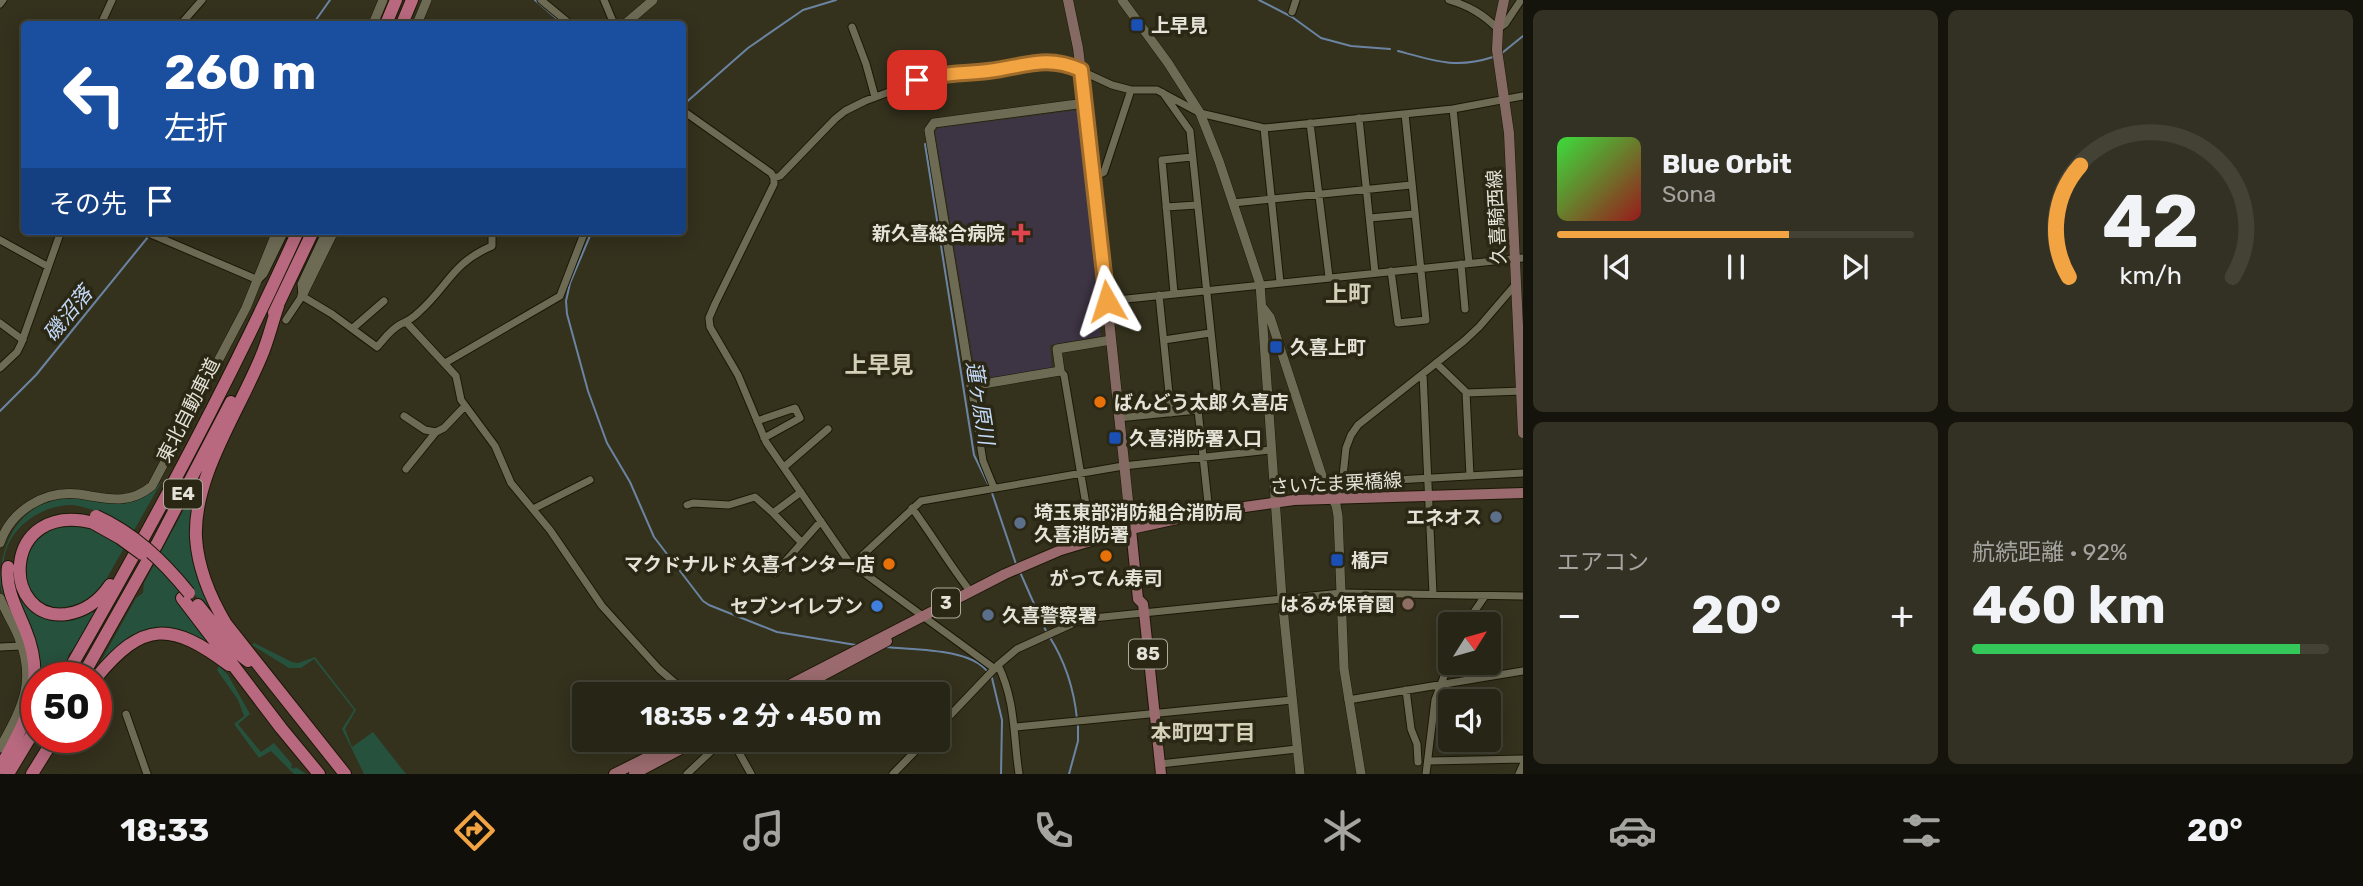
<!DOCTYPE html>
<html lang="ja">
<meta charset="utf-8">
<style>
:root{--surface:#272516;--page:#333123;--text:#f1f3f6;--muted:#a4a5a1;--line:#434235;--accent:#f3a442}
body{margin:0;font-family:Rubik,"Noto Sans JP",sans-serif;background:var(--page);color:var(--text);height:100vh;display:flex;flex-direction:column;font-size:26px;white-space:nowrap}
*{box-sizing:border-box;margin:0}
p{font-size:23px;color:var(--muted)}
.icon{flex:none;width:38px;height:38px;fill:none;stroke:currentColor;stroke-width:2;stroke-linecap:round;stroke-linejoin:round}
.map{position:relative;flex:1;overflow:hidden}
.details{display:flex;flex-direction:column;gap:10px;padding:10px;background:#15140c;width:840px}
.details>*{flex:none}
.guide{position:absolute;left:21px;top:21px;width:665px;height:214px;border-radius:7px;box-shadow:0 4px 18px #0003,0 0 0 2px var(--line);background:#1a4fa0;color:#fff;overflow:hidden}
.needle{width:46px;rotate:53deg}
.tools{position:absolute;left:1438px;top:612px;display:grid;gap:14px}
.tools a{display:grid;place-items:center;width:63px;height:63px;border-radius:7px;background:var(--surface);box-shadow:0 4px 18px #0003,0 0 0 2px var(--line);font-size:35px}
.speed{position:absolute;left:21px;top:662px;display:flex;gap:14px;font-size:35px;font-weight:700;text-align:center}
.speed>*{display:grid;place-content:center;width:91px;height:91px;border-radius:50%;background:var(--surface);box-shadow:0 4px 18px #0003,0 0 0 2px var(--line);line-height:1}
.speed .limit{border:10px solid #d22;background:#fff;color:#111}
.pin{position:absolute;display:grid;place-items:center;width:60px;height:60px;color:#fff;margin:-30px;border-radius:14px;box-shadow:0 4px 10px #0006}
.me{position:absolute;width:77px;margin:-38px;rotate:354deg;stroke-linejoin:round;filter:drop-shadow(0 0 5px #0008)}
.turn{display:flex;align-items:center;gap:24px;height:147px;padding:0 28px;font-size:32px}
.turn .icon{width:91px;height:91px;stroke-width:2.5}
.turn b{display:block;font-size:49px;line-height:60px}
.then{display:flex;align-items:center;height:66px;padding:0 28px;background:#0003;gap:14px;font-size:26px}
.big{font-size:52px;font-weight:700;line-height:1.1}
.details .tile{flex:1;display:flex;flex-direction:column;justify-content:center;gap:10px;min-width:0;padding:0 24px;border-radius:10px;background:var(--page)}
.details .dial{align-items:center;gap:0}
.dial svg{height:182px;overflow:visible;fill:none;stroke:var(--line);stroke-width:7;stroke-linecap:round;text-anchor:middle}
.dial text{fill:var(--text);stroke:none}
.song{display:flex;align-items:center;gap:21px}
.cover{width:84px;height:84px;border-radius:10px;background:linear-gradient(135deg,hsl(120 70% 55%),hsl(0 70% 35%))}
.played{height:7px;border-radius:4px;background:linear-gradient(90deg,var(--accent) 65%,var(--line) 65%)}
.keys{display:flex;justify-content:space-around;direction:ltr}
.heat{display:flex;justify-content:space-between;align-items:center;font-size:38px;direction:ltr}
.charge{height:10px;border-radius:5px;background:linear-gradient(90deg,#34c759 92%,var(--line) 0)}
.details .tiles{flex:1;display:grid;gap:10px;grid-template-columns:repeat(2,1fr)}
.trip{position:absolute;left:572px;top:682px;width:378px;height:70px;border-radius:7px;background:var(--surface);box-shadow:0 4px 18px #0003,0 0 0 2px var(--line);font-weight:700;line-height:70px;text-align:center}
.tab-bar{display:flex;height:112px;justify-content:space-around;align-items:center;background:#100f09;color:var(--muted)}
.tab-bar .icon{width:49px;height:49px}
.tab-bar .current{color:var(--accent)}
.tab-bar b{font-size:32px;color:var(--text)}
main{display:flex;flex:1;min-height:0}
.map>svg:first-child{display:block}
</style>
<main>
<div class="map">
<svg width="1523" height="774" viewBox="0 0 1523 774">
<rect width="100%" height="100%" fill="#34311d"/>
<path fill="#3d3444" d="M1078,110L1101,336L1050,345L1052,366L1049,369L979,380L976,378L935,131L938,128Z"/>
<path fill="#26513d" d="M200,480L194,547L236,646L188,586L176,596L224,657L168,630L96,670L136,598L143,593L144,583Z
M162,481L103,585C92,599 72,615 53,610C46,608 38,603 32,600L21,561L41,532L103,513C93,510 82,506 72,505C38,505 1,533 4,569C5,589 13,609 18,628C11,614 2,599 0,583C0,543 20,503 63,499C105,495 127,521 162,481Z
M13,587C32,625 55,625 92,610L94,613L77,645L68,655V660L57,677H41L38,649Z
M254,643L292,662L298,663L315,657L356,710L345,729L352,747L373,732L406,774H364L342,729L354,710L314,659L301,668H289L252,645Z
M219,666L228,675L250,714L238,724L261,752L274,743L292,764L291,767L294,769L296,767L306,774H294L271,751L259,758L234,724L244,716L238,700L217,670Z"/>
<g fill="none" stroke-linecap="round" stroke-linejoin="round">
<path stroke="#6b84a2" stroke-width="2" d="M535,0L563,24
M1259,0L1292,17L1321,38L1351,46L1390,49
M313,24L330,0
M1398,51C1435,61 1456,69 1493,57
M1502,53L1523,36
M682,106L748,48L803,10L836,0
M925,144L974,455L990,488
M592,231L570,283L566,301L567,314L588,391L607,443L630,482L654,537L703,601L709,605L777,632L856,645
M0,411L36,375L148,237
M992,493L1016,564
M1020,572L1046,631
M1049,636C1065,661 1074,689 1077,719
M886,647C913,650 969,648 987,671
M992,678L1002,720L1001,774
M1069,774L1078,741V725"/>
<g stroke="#1c1806" stroke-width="9">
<path id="minor" d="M541,0L570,24
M604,0L614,24
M1449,0C1469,6 1483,14 1498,29L1505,24L1521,0
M0,4L3,0
M1292,12L1296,0
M101,24L112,0
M181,24L202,0
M852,27L866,64L875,97
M1163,93L1190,131L1219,408
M1453,109L1469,263
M682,110L771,173L774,178
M1359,118L1375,273
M1310,123L1329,277
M1264,128L1280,282
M1094,177L1104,172L1131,90
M1233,203L1411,185
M1166,207L1197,205
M1370,218L1414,214
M144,231L258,280L264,274L285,231
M0,240L47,266
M1461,264L1465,309
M1391,271L1398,323L1426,320L1405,114
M1174,293L1162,160L1192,157
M1159,295L1171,413
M302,296L332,314L377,347C384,339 392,328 401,324C408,321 413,318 419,312C449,285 452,263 492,246V231
M1107,301L1523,258
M286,320L302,296L301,284L326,231
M0,323L23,340
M407,323L456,376L461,400L495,446L511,483L550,530L602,606L659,669L689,695
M353,328L384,301
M1164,340L1210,333
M445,363L560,296L585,231
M1436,363L1466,392L1470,476
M0,368L17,352L21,344L61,231
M1060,371L1064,375L1092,540
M1423,374L1433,594
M971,386L983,461L994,488
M1466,393L1523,391
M1198,410L1209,512
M404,416L425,430L436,432L444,428L465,406
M1118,418L1268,403
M757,421L795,408L800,418L764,438
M784,467L828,429
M406,469L436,432
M1342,478L1377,481L1523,473
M1338,501L1341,494L1346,448L1351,435L1358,425L1464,341L1479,327L1516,284
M687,505L693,503L729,505L755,497L773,513
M912,508C932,535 949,564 970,591
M533,509L590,480
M801,542L773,513L801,492
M852,565L921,501L1123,466L1270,450
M775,573L821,521
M1465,625L1485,596
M0,647L22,646
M998,665C1016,702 1013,735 1019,774
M995,669L849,562L766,442L738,375L710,327L709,318L715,304L774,184V178L780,176L835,119L845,111L865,101L937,74L990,71L1044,61L1073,67L1112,85L1131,90H1157L1200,113L1264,128L1453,109L1523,96
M1406,690L1411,729L1417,744L1418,762
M1348,700L1523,671
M126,714L147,774
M1016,727L1292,700
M938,728L998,665L1017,649L1083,619L1341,593L1523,596
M732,740L751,774
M1429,761L1523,759
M1160,764L1297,749
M687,774L723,740
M893,774L926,740
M1426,774L1435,700L1451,658
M1519,774L1523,765"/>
</g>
<g stroke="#1c1806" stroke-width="10">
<path id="tertiary" d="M1122,0L1168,63L1200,113L1219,161L1260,284L1282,598L1300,774
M373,24L383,0
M417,24L427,0
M625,24L653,0
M1085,103L934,123L929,130L971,386L1060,371L1057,349L1111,340
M302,296L334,231
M1263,308L1270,317L1325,485L1336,505L1338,516L1344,669L1361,774
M0,543C11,511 44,490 78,494C106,498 128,506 152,486L246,308L277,231
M0,598C5,612 14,624 19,638C37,683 21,709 0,748"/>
</g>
<g stroke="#1c1806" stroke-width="11">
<path id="secondary" d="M1068,0L1078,48L1094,177L1131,529
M1504,0L1498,29L1497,50L1509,133L1523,433"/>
</g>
<g stroke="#1c1806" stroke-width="12">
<path id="primary" d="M1131,529L1138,599L1143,604L1144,612L1161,774
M812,681L887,641
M770,695L1005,574L1061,550L1131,529L1209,512L1294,500L1523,493
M614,774L682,740
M634,774L698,740"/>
</g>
<g stroke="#1c1806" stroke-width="14">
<path id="motorway" d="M386,24L396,0
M402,24L412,0
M278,306C272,323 268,341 261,357C238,413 193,477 196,538C198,568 211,599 226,624L345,774
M274,313L313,231
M94,523C0,499 0,623 67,614C86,611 100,600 110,585
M182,598L281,728L319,774
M198,605L235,651L248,661
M65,677C149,532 229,384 298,231
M82,677L157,544L231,402
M96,678C143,620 172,622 229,665
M0,768C26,721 48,684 25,629C17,609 5,589 8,567
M8,774L37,726
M32,774L55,737"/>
</g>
<use href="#minor" stroke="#6e6b55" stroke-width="7"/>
<use href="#tertiary" stroke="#6e6b55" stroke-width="9"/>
<use href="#secondary" stroke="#846a62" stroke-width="10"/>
<use href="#primary" stroke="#9a6a6e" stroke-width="10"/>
<use href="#motorway" stroke="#b8697f" stroke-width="12"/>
<g stroke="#1c1806" stroke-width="14" stroke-linecap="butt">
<path id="motorway-bridge" d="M96,516C134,533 163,561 189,593
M95,524L120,538L142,554"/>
</g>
<use href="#motorway-bridge" stroke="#b8697f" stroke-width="12"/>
</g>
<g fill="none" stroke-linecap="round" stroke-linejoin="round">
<g stroke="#9e6b2b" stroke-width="18">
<path id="route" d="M917,80C941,73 963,74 988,71C1024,67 1045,54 1081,70L1107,301"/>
</g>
<use href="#route" stroke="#f3a442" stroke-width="12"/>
</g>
<g fill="#1a4fb4" stroke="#2a2714" stroke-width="2.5">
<rect x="1130" y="18" width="14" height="14" rx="3.5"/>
<rect x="1269" y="340" width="14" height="14" rx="3.5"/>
<rect x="1108" y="431" width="14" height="14" rx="3.5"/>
<rect x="1330" y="553" width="14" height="14" rx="3.5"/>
</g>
<path fill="#e0444e" stroke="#2a2714" stroke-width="2.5" d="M1017.5 222.5h7v7h7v7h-7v7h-7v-7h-7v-7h7z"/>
<g fill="#e8710a" stroke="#2a2714" stroke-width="2.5">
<circle cx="1100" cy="402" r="7"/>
<circle cx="1106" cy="556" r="7"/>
<circle cx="889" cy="564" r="7"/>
</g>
<g fill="#5c6f8a" stroke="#2a2714" stroke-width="2.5">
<circle cx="1496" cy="517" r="7"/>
<circle cx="1020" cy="523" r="7"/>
<circle cx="988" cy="615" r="7"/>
</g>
<circle fill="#8d6e63" stroke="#2a2714" stroke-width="2.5" cx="1408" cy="604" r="7"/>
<circle fill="#3f7fe0" stroke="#2a2714" stroke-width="2.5" cx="877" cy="606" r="7"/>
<g text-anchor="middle" stroke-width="7" stroke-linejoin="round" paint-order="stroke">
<g fill="#2a2714" stroke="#adab9c" stroke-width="2">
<rect x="164" y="479.5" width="38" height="29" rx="5"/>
<rect x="932" y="588.5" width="28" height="29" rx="5"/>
<rect x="1129" y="639.5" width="38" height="29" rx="5"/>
</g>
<g font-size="18" font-weight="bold" fill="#e5e3d7">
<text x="183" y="500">E4</text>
<text x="946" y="609">3</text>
<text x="1148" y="660">85</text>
</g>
<g font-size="19" font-weight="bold" fill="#e5e3d7" stroke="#2a2714" text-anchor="start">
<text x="1151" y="32">上早見</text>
<text x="1005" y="240" text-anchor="end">新久喜総合病院</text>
<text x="1290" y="354">久喜上町</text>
<text x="1114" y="409">ばんどう太郎 久喜店</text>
<text x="1129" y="445">久喜消防署入口</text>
<text x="1034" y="519">埼玉東部消防組合消防局<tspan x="1034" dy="22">久喜消防署</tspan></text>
<text x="1482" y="524" text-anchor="end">エネオス</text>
<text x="1351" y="567">橋戸</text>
<text x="875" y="571" text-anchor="end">マクドナルド 久喜インター店</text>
<text x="1106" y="585" text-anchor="middle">がってん寿司</text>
<text x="1394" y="611" text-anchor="end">はるみ保育園</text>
<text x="863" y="613" text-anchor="end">セブンイレブン</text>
<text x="1002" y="622">久喜警察署</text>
</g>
<g font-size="19" fill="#e5e3d7" stroke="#2a2714">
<text transform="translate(1496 217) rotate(-93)" y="7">久喜騎西線</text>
<text transform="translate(188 410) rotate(-63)" y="7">東北自動車道</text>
<text transform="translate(1336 483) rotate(-3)" y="7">さいたま栗橋線</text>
</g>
<g font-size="21" font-style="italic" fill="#c3d9f7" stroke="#2a2714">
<text transform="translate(68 314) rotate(-51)" y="7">磯沼落</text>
<text transform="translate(980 403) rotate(81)" y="7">蓮ヶ原川</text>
</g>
<g font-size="21" font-weight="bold" fill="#d5d1b9" stroke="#2a2714">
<text x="1203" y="740">本町四丁目</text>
</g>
<g font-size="23" font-weight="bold" fill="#d5d1b9" stroke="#2a2714">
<text x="1348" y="302">上町</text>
<text x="879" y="373">上早見</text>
</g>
</g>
</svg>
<div class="tools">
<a><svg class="needle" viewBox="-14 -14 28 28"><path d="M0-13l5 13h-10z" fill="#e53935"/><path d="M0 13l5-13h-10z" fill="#a4a5a1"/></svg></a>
<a><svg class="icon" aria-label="sound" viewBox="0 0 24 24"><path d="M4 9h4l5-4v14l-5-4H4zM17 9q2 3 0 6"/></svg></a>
</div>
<div class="speed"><div class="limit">50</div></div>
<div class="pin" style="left:917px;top:80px;background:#d93025"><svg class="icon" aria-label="arrive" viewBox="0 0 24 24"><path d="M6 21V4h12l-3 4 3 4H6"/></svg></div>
<svg class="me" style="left:1107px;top:301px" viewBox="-20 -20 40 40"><path d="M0-17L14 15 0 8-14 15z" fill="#f3a442" stroke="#fff" stroke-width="4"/></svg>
<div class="trip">18:35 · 2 分 · 450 m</div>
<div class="guide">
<div class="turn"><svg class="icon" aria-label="left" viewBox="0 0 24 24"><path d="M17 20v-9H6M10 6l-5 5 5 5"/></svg><div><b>260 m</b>左折</div></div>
<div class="then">その先<svg class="icon" aria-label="arrive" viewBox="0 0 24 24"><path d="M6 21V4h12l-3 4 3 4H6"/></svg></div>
</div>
</div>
<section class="details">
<div class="tiles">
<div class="tile">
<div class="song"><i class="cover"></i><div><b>Blue Orbit</b><p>Sona</p></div></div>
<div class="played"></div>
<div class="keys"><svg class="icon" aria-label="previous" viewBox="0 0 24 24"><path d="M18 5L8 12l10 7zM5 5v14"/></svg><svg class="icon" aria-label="pause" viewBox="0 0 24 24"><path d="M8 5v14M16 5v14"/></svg><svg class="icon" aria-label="next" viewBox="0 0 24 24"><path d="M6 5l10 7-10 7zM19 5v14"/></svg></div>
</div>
<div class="tile dial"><svg viewBox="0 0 100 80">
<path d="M14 69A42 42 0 1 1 86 69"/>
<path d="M14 69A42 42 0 0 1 19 20" stroke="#f3a442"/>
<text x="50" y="56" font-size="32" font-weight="700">42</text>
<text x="50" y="72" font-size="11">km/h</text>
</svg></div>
<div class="tile"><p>エアコン</p>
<div class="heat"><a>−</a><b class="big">20°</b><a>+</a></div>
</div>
<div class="tile"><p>航続距離 · 92%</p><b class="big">460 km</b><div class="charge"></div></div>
</div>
</section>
</main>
<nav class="tab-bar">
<b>18:33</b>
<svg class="icon current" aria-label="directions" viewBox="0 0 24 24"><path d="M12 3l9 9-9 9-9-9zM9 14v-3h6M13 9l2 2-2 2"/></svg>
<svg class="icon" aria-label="music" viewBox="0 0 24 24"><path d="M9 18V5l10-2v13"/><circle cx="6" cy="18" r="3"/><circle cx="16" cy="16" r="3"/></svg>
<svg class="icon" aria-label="phone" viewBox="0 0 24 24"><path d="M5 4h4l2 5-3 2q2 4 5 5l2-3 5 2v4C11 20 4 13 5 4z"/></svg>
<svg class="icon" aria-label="climate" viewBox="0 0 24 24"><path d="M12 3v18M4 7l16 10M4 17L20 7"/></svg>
<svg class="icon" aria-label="car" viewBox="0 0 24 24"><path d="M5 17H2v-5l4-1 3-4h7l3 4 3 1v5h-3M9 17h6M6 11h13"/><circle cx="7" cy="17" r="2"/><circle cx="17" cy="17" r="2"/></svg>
<svg class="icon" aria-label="filters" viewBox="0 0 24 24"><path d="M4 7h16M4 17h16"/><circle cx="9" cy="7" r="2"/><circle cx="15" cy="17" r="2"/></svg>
<b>20°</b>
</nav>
